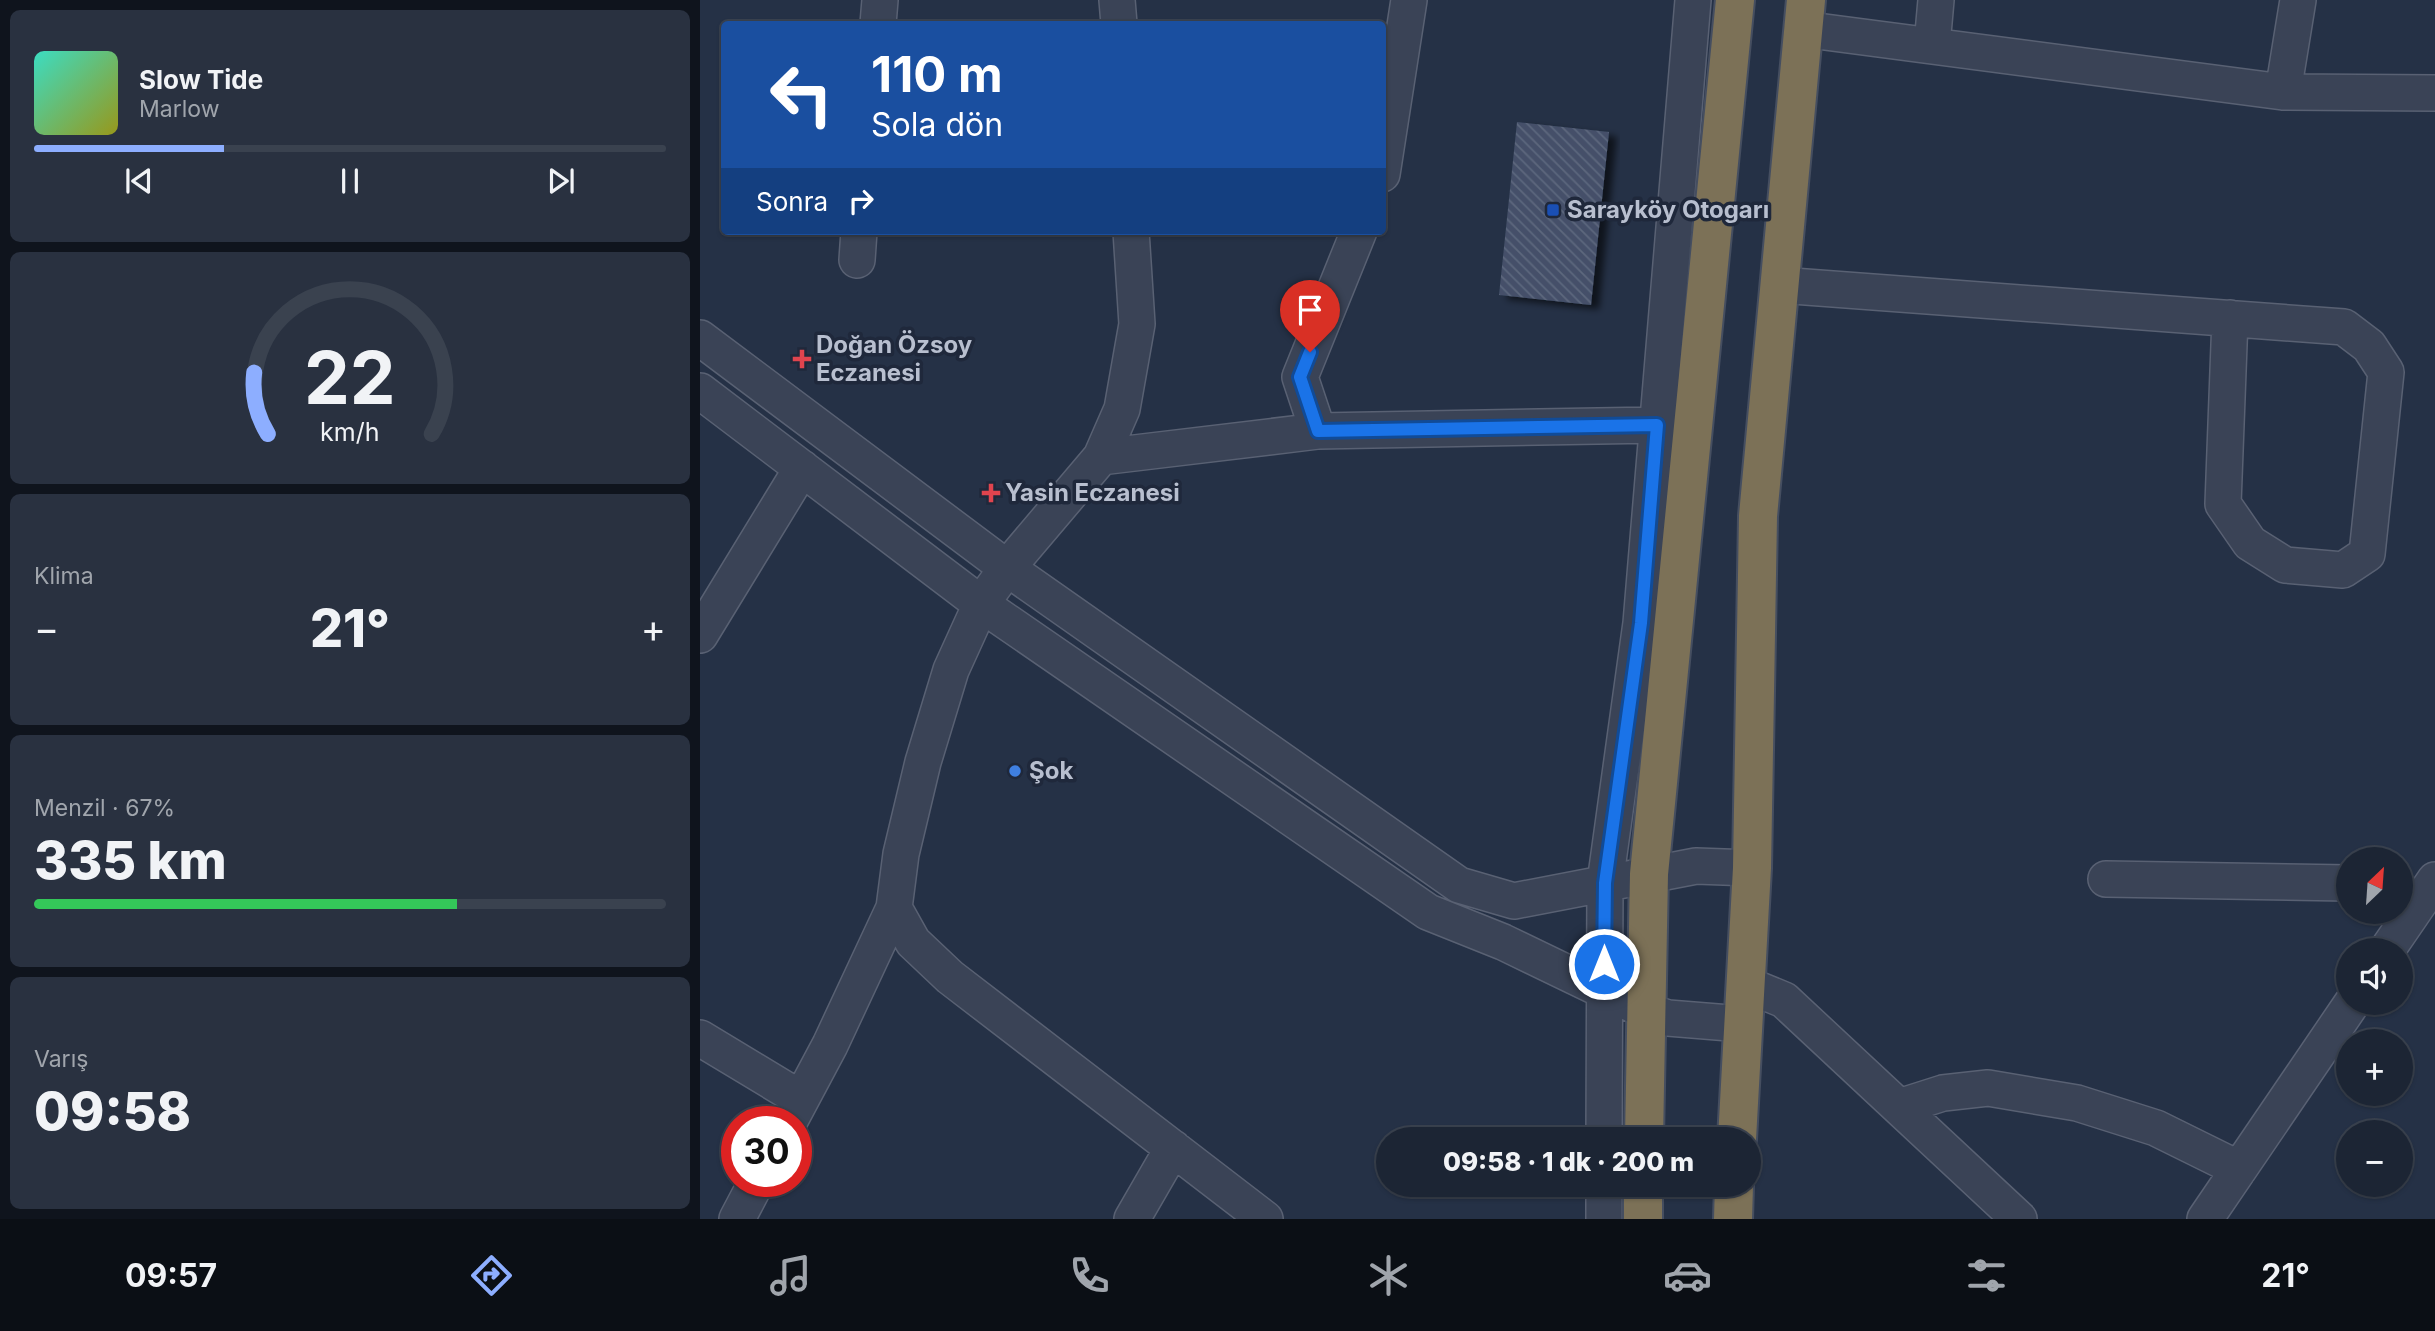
<!DOCTYPE html>
<html lang="tr">
<meta charset="utf-8">
<style>
:root{--surface:#1c2534;--page:#293140;--text:#f1f3f6;--muted:#a0a5ac;--line:#3a424f;--accent:#8daeff}
body{margin:0;font-family:Inter,sans-serif;background:var(--page);color:var(--text);height:100vh;display:flex;flex-direction:column;font-size:26px;white-space:nowrap}
*{box-sizing:border-box;margin:0}
p{font-size:23px;color:var(--muted)}
.icon{flex:none;width:38px;height:38px;fill:none;stroke:currentColor;stroke-width:2;stroke-linecap:round;stroke-linejoin:round}
.map{position:relative;flex:1;overflow:hidden}
.side{display:flex;flex-direction:column;gap:10px;padding:10px;background:#0f141d;width:700px}
.side>*{flex:none}
.banner{position:absolute;left:21px;top:21px;width:665px;height:214px;border-radius:7px;box-shadow:0 2px 5px #0004,0 0 0 2px var(--line);background:#1a4fa0;color:#fff;overflow:hidden}
.needle{width:46px;rotate:25deg}
.fabs{position:absolute;left:1636px;top:847px;display:grid;gap:14px}
.fabs a{display:grid;place-items:center;width:77px;height:77px;border-radius:50%;background:var(--surface);box-shadow:0 2px 5px #0004,0 0 0 2px var(--line);font-size:35px}
.speed{position:absolute;left:21px;top:1106px;display:flex;gap:14px;font-size:35px;font-weight:700;text-align:center}
.speed>*{display:grid;place-content:center;width:91px;height:91px;border-radius:50%;background:var(--surface);box-shadow:0 2px 5px #0004,0 0 0 2px var(--line);line-height:1}
.speed .limit{border:10px solid #d22;background:#fff;color:#111}
.pin{position:absolute;display:grid;place-items:center;width:60px;height:60px;color:#fff;margin:-72px -30px;border-radius:50% 50% 50% 0;rotate:-45deg;box-shadow:0 0 7px #0007}
.pin .icon{rotate:45deg}
.me{position:absolute;width:77px;margin:-38px;rotate:0deg;stroke-linejoin:round;filter:drop-shadow(0 0 5px #0008)}
.turn{display:flex;align-items:center;gap:24px;height:147px;padding:0 35px;font-size:32px}
.turn .icon{width:91px;height:91px;stroke-width:2.5}
.turn b{display:block;font-size:49px;line-height:60px}
.then{display:flex;align-items:center;height:66px;padding:0 35px;background:#0003;gap:14px;font-size:26px}
.big{font-size:52px;font-weight:800;line-height:1.1}
.side .tile{flex:1;display:flex;flex-direction:column;justify-content:center;gap:10px;min-width:0;padding:0 24px;border-radius:10px;background:var(--page)}
.side .dial{align-items:center;gap:0}
.dial svg{height:182px;overflow:visible;fill:none;stroke:var(--line);stroke-width:7;stroke-linecap:round;text-anchor:middle}
.dial text{fill:var(--text);stroke:none}
.song{display:flex;align-items:center;gap:21px}
.cover{width:84px;height:84px;border-radius:10px;background:linear-gradient(135deg,hsl(170 70% 55%),hsl(60 70% 35%))}
.played{height:7px;border-radius:4px;background:linear-gradient(90deg,var(--accent) 30%,var(--line) 30%)}
.keys{display:flex;justify-content:space-around;direction:ltr}
.heat{display:flex;justify-content:space-between;align-items:center;font-size:38px;direction:ltr}
.charge{height:10px;border-radius:5px;background:linear-gradient(90deg,#34c759 67%,var(--line) 0)}
.trip{position:absolute;left:676px;top:1127px;width:385px;height:70px;border-radius:35px;background:var(--surface);box-shadow:0 2px 5px #0004,0 0 0 2px var(--line);font-weight:800;line-height:70px;text-align:center}
.dock{display:flex;height:112px;justify-content:space-around;align-items:center;background:#0b0f15;color:var(--muted)}
.dock .icon{width:49px;height:49px}
.dock .on{color:var(--accent)}
.dock b{font-size:32px;color:var(--text)}
main{display:flex;flex:1;min-height:0}
.map>svg:first-child{display:block}
</style>
<main>
<section class="side">
<div class="tile">
<div class="song"><i class="cover"></i><div><b>Slow Tide</b><p>Marlow</p></div></div>
<div class="played"></div>
<div class="keys"><svg class="icon" aria-label="previous" viewBox="0 0 24 24"><path d="M18 5L8 12l10 7zM5 5v14"/></svg><svg class="icon" aria-label="pause" viewBox="0 0 24 24"><path d="M8 5v14M16 5v14"/></svg><svg class="icon" aria-label="next" viewBox="0 0 24 24"><path d="M6 5l10 7-10 7zM19 5v14"/></svg></div>
</div>
<div class="tile dial"><svg viewBox="0 0 100 80">
<path d="M14 69A42 42 0 1 1 86 69"/>
<path d="M14 69A42 42 0 0 1 8 42" stroke="#8daeff"/>
<text x="50" y="56" font-size="32" font-weight="700">22</text>
<text x="50" y="72" font-size="11">km/h</text>
</svg></div>
<div class="tile"><p>Klima</p>
<div class="heat"><a>−</a><b class="big">21°</b><a>+</a></div>
</div>
<div class="tile"><p>Menzil · 67%</p><b class="big">335 km</b><div class="charge"></div></div>
<div class="tile"><p>Varış</p><b class="big">09:58</b></div>
</section>
<div class="map">
<svg width="1735" height="1219" viewBox="0 0 1735 1219">
<defs>
<pattern id="building-back-hatch" width="6" height="6" patternUnits="userSpaceOnUse" patternTransform="scale(1.75)"><rect width="6" height="6" fill="#445069"/><path d="M-1 5l2 2M0 0l6 6M5-1l2 2" fill="none" stroke="#5d677d"/></pattern>
<filter id="shadow"><feDropShadow dx="8" dy="4.5" stdDeviation="3.5" flood-color="#0009"/></filter>
</defs>
<rect width="100%" height="100%" fill="#253146"/>
<path fill="url(#building-back-hatch)" filter="url(#shadow)" d="M817,122L909,132L891,305L799,295Z"/>
<g fill="none" stroke-linecap="round" stroke-linejoin="round">
<g stroke="#596173" stroke-width="38">
<path id="minor" d="M417,0L419,24
M178,24L180,0
M1102,29L1583,92L1735,93
M1232,45L1236,0
M1583,92L1598,0
M682,174L709,0
M157,260L159,231
M1079,285L1644,327L1669,346L1686,372L1667,554L1643,570L1585,565L1550,543L1523,504L1530,318
M0,338L307,568L759,885L814,901L996,866L1052,868
M0,391L281,604L728,912L803,942L946,1011L968,1018L1042,1024
M618,431L600,377L659,231
M401,457L618,431L957,425
M0,635L102,468
M1406,879L1648,883
M194,908L213,942L250,977L565,1219
M1687,950L1735,880
M1045,984L1084,1000L1319,1219
M0,1038L101,1099
M1199,1107L1243,1093L1288,1088L1377,1103L1456,1128L1539,1169
M89,1122L130,1045L194,908L201,854L223,762L251,670L281,604L307,568L401,457L422,409L437,324L431,231
M904,1139L905,883L941,623L993,0
M37,1219L57,1181
M432,1219L473,1148
M904,1219V1185
M1505,1219L1652,1003"/>
</g>
<g stroke="#454e60" stroke-width="42">
<path id="highway" d="M944,1139L949,874L1035,0
M1037,1139L1052,868L1058,516L1106,0
M943,1219V1185
M1033,1219L1034,1185"/>
</g>
<use href="#minor" stroke="#3a4356" stroke-width="35"/>
<use href="#highway" stroke="#7c7157" stroke-width="38"/>
</g>
<g fill="none" stroke-linecap="round" stroke-linejoin="round">
<g stroke="#114b97" stroke-width="18">
<path id="route" d="M610,352L600,377L618,431L957,425L941,623L905,883L904,964"/>
</g>
<use href="#route" stroke="#1a73e8" stroke-width="12"/>
</g>
<rect fill="#1a4fb4" stroke="#1f283b" stroke-width="2.5" x="846" y="203" width="14" height="14" rx="3.5"/>
<g fill="#e0444e" stroke="#1f283b" stroke-width="2.5">
<path d="M98.5 348.5h7v7h7v7h-7v7h-7v-7h-7v-7h7z"/>
<path d="M287.5 482.5h7v7h7v7h-7v7h-7v-7h-7v-7h7z"/>
</g>
<circle fill="#3f7fe0" stroke="#1f283b" stroke-width="2.5" cx="315" cy="771" r="7"/>
<g text-anchor="middle" stroke-width="7" stroke-linejoin="round" paint-order="stroke">
<g font-size="24" font-weight="bold" fill="#b8bfcf" stroke="#1f283b" text-anchor="start">
<text x="867" y="218">Sarayköy Otogarı</text>
<text x="116" y="353">Doğan Özsoy<tspan x="116" dy="28">Eczanesi</tspan></text>
<text x="305" y="501">Yasin Eczanesi</text>
<text x="329" y="779">Şok</text>
</g>
</g>
</svg>
<div class="fabs">
<a><svg class="needle" viewBox="-14 -14 28 28"><path d="M0-13l5 13h-10z" fill="#e53935"/><path d="M0 13l5-13h-10z" fill="#a0a5ac"/></svg></a>
<a><svg class="icon" aria-label="sound" viewBox="0 0 24 24"><path d="M4 9h4l5-4v14l-5-4H4zM17 9q2 3 0 6"/></svg></a>
<a>+</a>
<a>−</a>
</div>
<div class="speed"><div class="limit">30</div></div>
<div class="pin" style="left:610px;top:352px;background:#d93025"><svg class="icon" aria-label="arrive" viewBox="0 0 24 24"><path d="M6 21V4h12l-3 4 3 4H6"/></svg></div>
<svg class="me" style="left:904px;top:964px" viewBox="-20 -20 40 40"><circle r="17" fill="#1a73e8" stroke="#fff" stroke-width="3"/><path d="M0-11L8 9 0 5-8 9z" fill="#fff"/></svg>
<div class="trip">09:58 · 1 dk · 200 m</div>
<div class="banner">
<div class="turn"><svg class="icon" aria-label="left" viewBox="0 0 24 24"><path d="M17 20v-9H6M10 6l-5 5 5 5"/></svg><div><b>110 m</b>Sola dön</div></div>
<div class="then">Sonra<svg class="icon" aria-label="right" viewBox="0 0 24 24"><path d="M7 20v-9h11M14 6l5 5-5 5"/></svg></div>
</div>
</div>
</main>
<nav class="dock">
<b>09:57</b>
<svg class="icon on" aria-label="directions" viewBox="0 0 24 24"><path d="M12 3l9 9-9 9-9-9zM9 14v-3h6M13 9l2 2-2 2"/></svg>
<svg class="icon" aria-label="music" viewBox="0 0 24 24"><path d="M9 18V5l10-2v13"/><circle cx="6" cy="18" r="3"/><circle cx="16" cy="16" r="3"/></svg>
<svg class="icon" aria-label="phone" viewBox="0 0 24 24"><path d="M5 4h4l2 5-3 2q2 4 5 5l2-3 5 2v4C11 20 4 13 5 4z"/></svg>
<svg class="icon" aria-label="climate" viewBox="0 0 24 24"><path d="M12 3v18M4 7l16 10M4 17L20 7"/></svg>
<svg class="icon" aria-label="car" viewBox="0 0 24 24"><path d="M5 17H2v-5l4-1 3-4h7l3 4 3 1v5h-3M9 17h6M6 11h13"/><circle cx="7" cy="17" r="2"/><circle cx="17" cy="17" r="2"/></svg>
<svg class="icon" aria-label="filters" viewBox="0 0 24 24"><path d="M4 7h16M4 17h16"/><circle cx="9" cy="7" r="2"/><circle cx="15" cy="17" r="2"/></svg>
<b>21°</b>
</nav>
